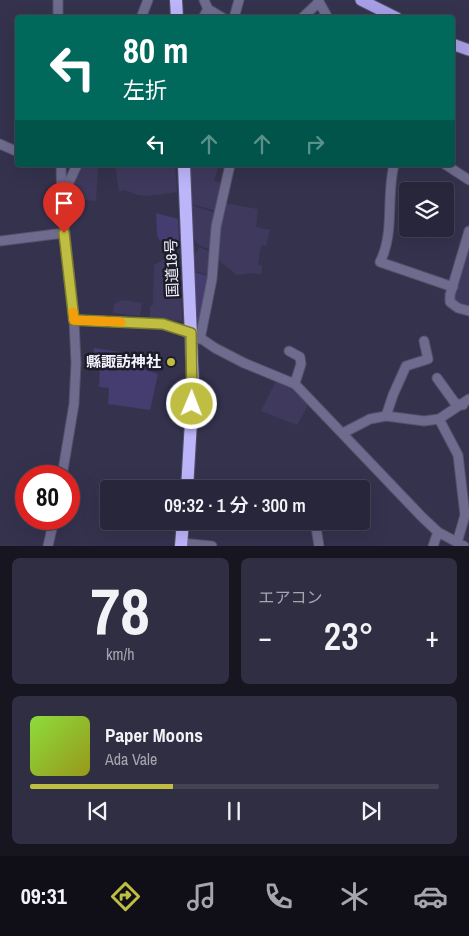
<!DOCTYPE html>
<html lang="ja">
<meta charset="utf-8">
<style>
:root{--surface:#28263a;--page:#302e42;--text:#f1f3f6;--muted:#a5a5af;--line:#444354;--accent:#bfbe42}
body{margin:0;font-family:"Archivo Narrow","Noto Sans JP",sans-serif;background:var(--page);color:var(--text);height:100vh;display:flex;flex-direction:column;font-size:19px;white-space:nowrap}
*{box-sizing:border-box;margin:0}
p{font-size:16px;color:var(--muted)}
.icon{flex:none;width:28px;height:28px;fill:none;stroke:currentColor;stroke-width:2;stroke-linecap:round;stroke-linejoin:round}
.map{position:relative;height:546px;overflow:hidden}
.side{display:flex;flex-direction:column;gap:12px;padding:12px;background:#161520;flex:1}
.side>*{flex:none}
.guide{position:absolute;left:15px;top:15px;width:440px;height:152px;border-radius:5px;box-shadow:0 5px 20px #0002,0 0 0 1px var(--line);background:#00695c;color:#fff;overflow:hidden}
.fabs{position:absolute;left:399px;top:182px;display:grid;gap:10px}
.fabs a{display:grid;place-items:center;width:55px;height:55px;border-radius:5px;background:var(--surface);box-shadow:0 5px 20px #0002,0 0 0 1px var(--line);font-size:25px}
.speed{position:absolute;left:15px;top:465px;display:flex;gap:10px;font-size:25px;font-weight:700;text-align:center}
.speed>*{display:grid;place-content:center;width:65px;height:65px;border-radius:50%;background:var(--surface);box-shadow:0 5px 20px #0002,0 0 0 1px var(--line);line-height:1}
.speed .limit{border:8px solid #d22;background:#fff;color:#111}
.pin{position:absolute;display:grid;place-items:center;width:42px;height:42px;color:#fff;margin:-51px -21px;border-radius:50% 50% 50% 0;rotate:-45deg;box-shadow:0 0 5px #0007}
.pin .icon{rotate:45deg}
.me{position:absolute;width:55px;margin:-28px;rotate:1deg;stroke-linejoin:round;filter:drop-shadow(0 0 4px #0008)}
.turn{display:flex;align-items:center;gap:18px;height:105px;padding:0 25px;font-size:22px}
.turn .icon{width:65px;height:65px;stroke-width:2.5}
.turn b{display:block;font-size:35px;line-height:42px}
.lanes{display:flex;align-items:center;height:48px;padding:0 25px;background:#0003;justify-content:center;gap:25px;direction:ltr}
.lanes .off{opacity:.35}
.big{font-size:38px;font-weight:600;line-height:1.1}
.side .widget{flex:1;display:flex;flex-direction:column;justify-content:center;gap:8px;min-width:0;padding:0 18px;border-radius:8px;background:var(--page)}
.side .dial{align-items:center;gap:0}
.dial b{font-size:65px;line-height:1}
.song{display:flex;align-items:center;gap:15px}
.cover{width:60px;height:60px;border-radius:8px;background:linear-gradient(135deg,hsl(90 70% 55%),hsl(60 70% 35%))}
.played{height:5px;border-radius:2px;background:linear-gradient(90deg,var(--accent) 35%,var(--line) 35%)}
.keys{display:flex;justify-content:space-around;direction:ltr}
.heat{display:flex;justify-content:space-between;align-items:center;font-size:28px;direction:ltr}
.side .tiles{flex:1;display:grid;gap:12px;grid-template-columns:1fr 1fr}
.widget:last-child{grid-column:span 2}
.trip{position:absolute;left:100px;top:480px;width:270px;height:50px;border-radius:5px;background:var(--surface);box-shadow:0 5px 20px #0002,0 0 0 1px var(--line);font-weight:600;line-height:50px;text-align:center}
.dock{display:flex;height:80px;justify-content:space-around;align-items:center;background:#100f17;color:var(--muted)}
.dock .icon{width:35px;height:35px}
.dock .on{color:var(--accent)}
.dock b{font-size:22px;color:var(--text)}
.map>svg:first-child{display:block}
</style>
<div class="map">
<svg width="469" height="546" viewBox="0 0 469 546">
<rect width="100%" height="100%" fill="#35324e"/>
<path fill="#3f3a5d" d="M82,165L98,166L96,201L74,199L67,196Z
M115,165H175L177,192L147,196L138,195L124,190L119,191Z
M198,165H219L214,181L224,185L217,211L191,204L190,167Z
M224,203L258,209L256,227L270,230L266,246L261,245L258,264L262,266V272L260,274L252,273L237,275L216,258L219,227Z
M190,205L216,213L211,250L199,245L191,236Z
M469,231V311L450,302Z
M199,247L212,253L210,275L193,271L192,259Z
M173,258L179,260L182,321L150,320V306L153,305L154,265L163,260Z
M122,300L142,303L140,316L113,313L114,304Z
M277,379L299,390L309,403L297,425L261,411Z"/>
<path fill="#453d6f" d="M156,213L178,219L179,242L160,241L157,235Z
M193,272L210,276L199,332L196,329Z
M94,348L145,356L143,369L158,374L150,410L108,404L109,388L99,387L100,366L92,364Z"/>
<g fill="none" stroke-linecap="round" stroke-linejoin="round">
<g stroke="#54516a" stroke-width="11">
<path id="minor" d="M204,0L208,9L223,18
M318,0L328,18
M58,18V0
M141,18L148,0
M203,18L208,9
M234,18L239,0
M302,18L319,2
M0,144L18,152
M61,165L62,205L74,320L76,363L74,404L62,476
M394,165C386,196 395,233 380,262L453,287
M446,165L469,180
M63,195L77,165
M469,231L450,295V302L458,308L469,311
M0,241L64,233
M74,320L163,324L196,335L215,348L244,363L295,384L422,517L438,532L464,546
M200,339L212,279L216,227L230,165
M289,351L300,357L301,364L295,383
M437,378L455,403L463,405
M386,416L393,395L406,366L428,359L424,341
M439,419L458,455L465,515L457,543
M343,433L370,419L386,416L424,421L439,419L469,399
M316,527L319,546
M181,543L212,546
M48,546L54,519
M433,546L438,532"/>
</g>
<g stroke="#54516a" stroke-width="13">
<path id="major" d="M361,0L397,18
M452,44L469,50"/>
</g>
<g stroke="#54516a" stroke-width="14">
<path id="highway" d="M176,0L177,18
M184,165L193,387L187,489
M181,546L183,521"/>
</g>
<use href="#minor" stroke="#6f6b8e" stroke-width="9"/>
<use href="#major" stroke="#a79ee6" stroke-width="11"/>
<use href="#highway" stroke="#bdb5fa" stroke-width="12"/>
</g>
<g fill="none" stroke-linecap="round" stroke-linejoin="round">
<g stroke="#7c7c2b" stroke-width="12">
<path id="route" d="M64,233L74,320L163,324L191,333L192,404"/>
</g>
<use href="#route" stroke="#bfbe42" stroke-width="9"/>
<path stroke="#f59e0b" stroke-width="9" d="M73,312L74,320L121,322"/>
</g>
<circle fill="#bfbe42" stroke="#1d1c29" stroke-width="2" cx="171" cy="362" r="5"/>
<g text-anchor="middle" stroke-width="5" stroke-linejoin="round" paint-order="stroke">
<g font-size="15" fill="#f4f3fe" stroke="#1d1c29">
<text transform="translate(172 268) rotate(-92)" y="5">国道18号</text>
</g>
<g font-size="15" font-weight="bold" fill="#f4f3fe" stroke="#1d1c29" text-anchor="end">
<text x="161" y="367">縣諏訪神社</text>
</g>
</g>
</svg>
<div class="fabs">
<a><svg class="icon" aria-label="layers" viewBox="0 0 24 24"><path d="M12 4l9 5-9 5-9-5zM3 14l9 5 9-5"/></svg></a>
</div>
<div class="speed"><div class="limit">80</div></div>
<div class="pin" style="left:64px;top:233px;background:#d93025"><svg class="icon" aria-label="arrive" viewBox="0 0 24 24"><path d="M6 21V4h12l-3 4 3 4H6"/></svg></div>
<svg class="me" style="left:192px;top:404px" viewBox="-20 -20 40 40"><circle r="17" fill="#bfbe42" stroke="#fff" stroke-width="3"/><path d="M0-11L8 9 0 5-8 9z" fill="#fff"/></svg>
<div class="trip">09:32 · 1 分 · 300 m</div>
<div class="guide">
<div class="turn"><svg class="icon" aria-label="left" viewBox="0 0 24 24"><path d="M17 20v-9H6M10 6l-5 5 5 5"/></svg><div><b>80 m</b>左折</div></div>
<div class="lanes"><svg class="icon" aria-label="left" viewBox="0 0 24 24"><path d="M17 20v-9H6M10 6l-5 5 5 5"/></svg><svg class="icon off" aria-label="ahead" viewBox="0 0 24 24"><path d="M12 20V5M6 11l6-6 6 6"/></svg><svg class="icon off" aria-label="ahead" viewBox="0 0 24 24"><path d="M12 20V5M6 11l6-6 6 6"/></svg><svg class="icon off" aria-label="right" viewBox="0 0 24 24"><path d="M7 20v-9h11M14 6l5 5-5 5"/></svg></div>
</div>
</div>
<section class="side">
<div class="tiles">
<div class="widget dial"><b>78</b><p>km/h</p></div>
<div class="widget"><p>エアコン</p>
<div class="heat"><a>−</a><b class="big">23°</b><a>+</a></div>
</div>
<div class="widget">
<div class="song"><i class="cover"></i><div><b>Paper Moons</b><p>Ada Vale</p></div></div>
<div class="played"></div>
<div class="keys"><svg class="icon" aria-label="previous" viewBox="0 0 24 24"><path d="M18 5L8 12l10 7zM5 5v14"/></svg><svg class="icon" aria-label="pause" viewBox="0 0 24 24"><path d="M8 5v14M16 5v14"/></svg><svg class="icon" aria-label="next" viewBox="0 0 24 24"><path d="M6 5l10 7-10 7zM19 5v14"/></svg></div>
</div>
</div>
</section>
<nav class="dock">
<b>09:31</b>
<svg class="icon on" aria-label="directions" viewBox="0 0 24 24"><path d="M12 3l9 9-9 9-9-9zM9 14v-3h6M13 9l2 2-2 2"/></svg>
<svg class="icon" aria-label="music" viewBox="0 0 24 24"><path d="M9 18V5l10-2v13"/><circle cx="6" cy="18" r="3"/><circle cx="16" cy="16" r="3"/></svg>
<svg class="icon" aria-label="phone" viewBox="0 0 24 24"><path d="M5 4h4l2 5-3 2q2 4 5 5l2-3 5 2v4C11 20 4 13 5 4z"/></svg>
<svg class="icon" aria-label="climate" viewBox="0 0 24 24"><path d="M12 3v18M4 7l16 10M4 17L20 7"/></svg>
<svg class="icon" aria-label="car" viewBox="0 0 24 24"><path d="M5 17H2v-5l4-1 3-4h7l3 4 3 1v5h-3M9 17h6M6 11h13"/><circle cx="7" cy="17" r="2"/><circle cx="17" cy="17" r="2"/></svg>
</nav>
